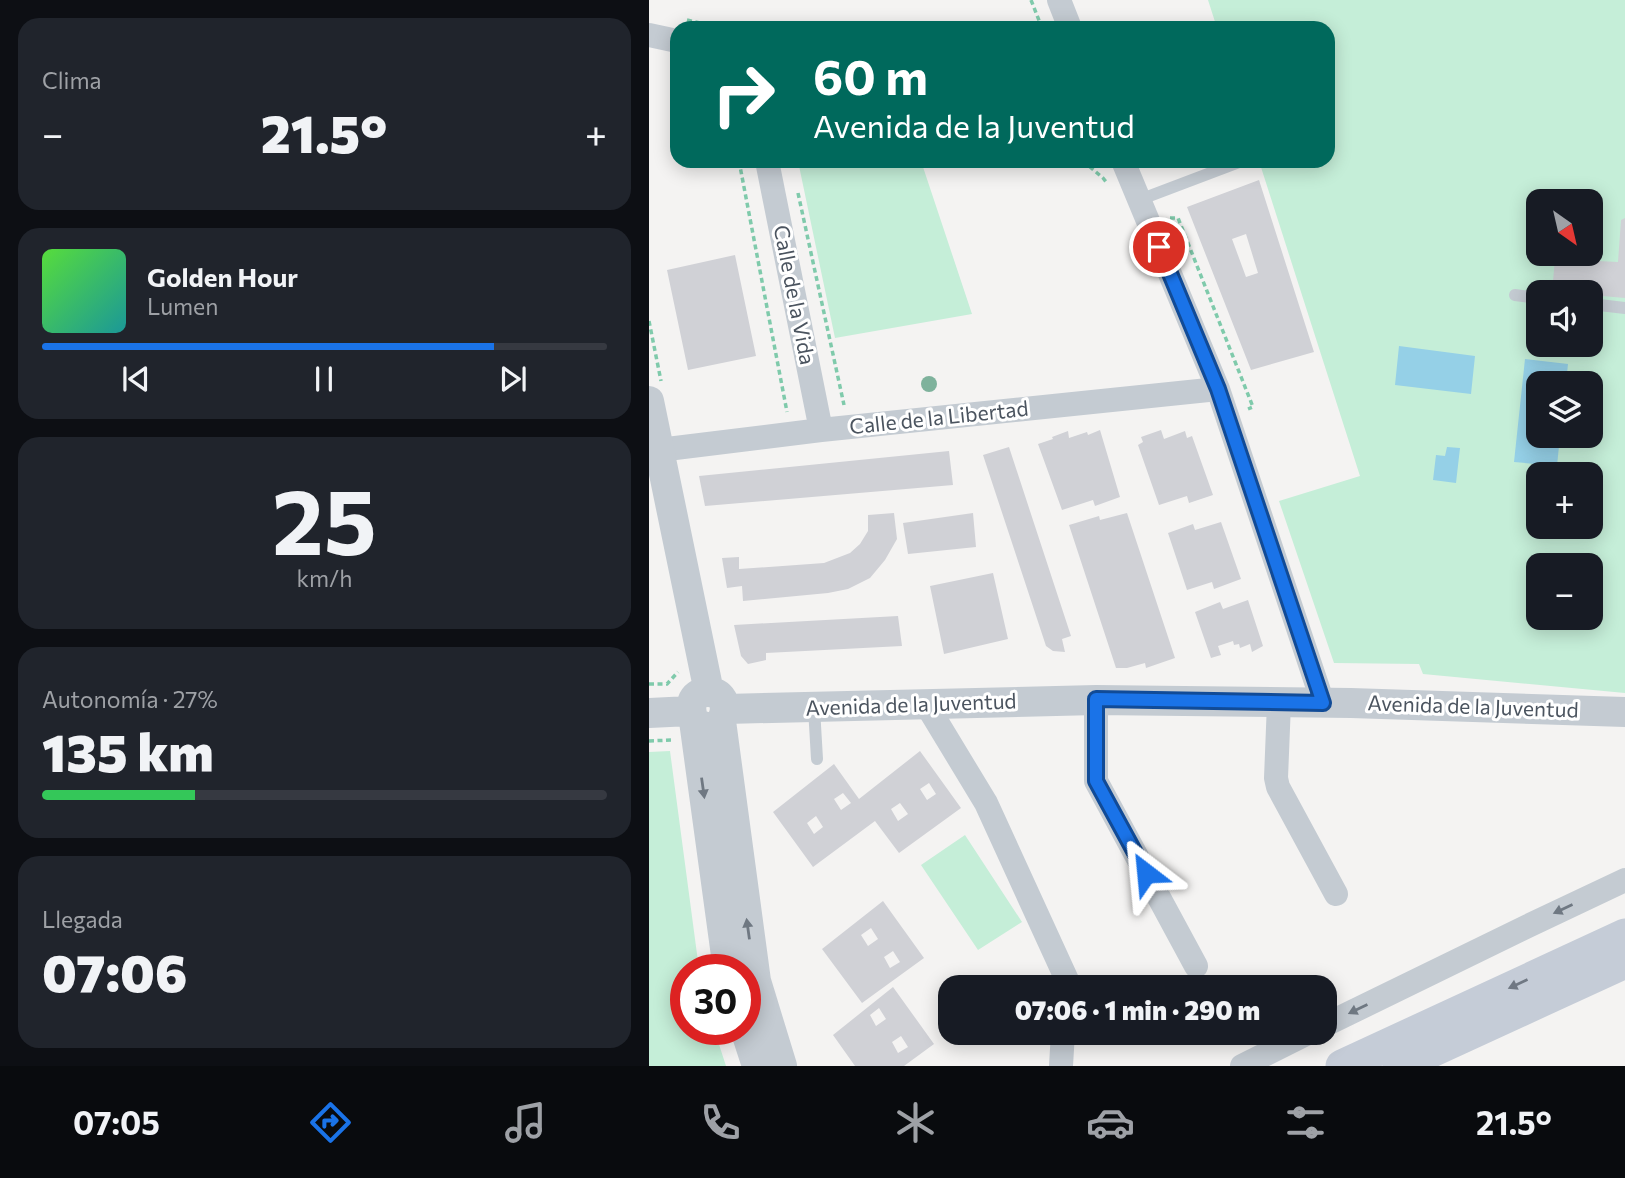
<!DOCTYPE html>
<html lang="es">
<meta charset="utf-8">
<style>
:root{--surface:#171b24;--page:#20242c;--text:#f1f3f6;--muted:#9ea1a6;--line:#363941;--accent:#1a73e8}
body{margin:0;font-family:Commissioner,sans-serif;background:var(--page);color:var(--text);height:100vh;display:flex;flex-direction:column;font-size:26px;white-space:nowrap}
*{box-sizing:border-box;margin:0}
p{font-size:23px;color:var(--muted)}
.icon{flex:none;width:38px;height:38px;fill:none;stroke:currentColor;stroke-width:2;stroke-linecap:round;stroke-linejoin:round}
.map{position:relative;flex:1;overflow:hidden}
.drawer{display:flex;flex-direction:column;gap:18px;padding:18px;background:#0d0f14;width:649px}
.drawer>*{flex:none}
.top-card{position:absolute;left:21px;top:21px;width:665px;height:147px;border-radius:21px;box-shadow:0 4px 18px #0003;background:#00695c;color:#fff;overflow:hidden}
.needle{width:46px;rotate:146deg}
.fabs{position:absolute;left:877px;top:189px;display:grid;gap:14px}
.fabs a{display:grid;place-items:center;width:77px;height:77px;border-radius:14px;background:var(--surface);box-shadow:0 4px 18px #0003;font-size:35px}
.speed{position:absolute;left:21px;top:954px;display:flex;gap:14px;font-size:35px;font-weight:700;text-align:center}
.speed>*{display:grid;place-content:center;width:91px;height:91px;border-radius:50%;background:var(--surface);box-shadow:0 4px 18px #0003;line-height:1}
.speed .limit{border:10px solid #d22;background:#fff;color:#111}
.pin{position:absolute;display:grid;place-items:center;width:60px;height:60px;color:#fff;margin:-30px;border:4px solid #fff;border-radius:50%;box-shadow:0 2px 7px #0007}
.me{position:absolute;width:77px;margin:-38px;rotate:331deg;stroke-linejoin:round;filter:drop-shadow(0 0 5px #0008)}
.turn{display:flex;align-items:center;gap:24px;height:147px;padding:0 28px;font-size:32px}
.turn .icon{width:91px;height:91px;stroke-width:2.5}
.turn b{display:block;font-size:49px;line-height:60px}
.big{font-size:52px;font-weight:800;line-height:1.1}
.drawer .tile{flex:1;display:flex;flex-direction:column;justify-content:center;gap:10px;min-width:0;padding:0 24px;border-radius:21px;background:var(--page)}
.drawer .dial{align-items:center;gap:0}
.dial b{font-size:91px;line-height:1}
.song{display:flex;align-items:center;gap:21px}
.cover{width:84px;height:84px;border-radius:10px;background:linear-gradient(135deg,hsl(110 70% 55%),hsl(180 70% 35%))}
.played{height:7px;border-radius:4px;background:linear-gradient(90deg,var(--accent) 80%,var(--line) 80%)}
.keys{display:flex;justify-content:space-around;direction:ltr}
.heat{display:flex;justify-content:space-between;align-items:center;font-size:38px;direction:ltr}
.charge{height:10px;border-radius:5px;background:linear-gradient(90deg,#34c759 27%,var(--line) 0)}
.trip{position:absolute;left:289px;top:975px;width:399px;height:70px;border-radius:21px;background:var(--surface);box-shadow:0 4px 18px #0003;font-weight:800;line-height:70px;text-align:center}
.tab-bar{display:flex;height:112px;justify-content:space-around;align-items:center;background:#090b0e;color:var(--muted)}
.tab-bar .icon{width:49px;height:49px}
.tab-bar .selected{color:var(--accent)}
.tab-bar b{font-size:32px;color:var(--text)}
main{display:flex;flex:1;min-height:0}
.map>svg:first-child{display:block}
</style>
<main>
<section class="drawer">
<div class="tile"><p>Clima</p>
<div class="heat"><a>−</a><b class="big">21.5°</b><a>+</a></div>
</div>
<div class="tile">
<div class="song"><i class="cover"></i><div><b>Golden Hour</b><p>Lumen</p></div></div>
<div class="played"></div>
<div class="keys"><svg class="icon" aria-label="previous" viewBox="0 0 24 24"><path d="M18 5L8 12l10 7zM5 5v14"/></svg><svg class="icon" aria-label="pause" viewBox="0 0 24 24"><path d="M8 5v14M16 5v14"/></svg><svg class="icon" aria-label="next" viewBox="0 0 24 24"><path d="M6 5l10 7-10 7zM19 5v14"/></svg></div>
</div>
<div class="tile dial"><b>25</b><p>km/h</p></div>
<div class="tile"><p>Autonomía · 27%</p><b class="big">135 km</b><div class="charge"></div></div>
<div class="tile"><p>Llegada</p><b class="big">07:06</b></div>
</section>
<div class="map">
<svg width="976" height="1066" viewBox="0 0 976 1066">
<rect width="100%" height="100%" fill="#f4f3f2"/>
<path fill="#c5eed8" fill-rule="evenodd" d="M559,0H976V693L774,674L770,664L685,663L630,501L711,476L610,161H679V28H568ZM889,201H942V254H889ZM889,292H942V345H889ZM889,383H942V436H889ZM889,474H942V527H889ZM889,565H942V618H889Z
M149,161H272L323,314L186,338Z
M21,751L50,969L37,970V1029H65L77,1066H0V752Z
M316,835L373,922L329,950L272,865Z"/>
<path fill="#95d0e7" d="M750,346L826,356L822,394L746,385Z
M876,359L919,364L917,383H889V436H911L908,466L865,462Z
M798,447L811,448L807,483L784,480L787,455L796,456Z"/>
<path fill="#d0d1d6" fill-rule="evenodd" d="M610,180L665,352L602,370L538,207ZM597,234L609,273L597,277L583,239Z
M976,218V298L942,295V292H903L906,259L969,262L972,220Z
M86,255L107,356L39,370L18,270Z
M451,430L471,497L446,506L444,500L413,510L389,444L404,439L403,437L419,431L420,438L438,432L439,435Z
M512,430L515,439L536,431L538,438L543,436L564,495L540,503L538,496L510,505L489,445L494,442L492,437Z
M360,447L422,636L413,639L416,652L404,651L397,646L334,455Z
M300,451L304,485L56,506L50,476Z
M245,513L248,539L236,560L221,578L199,589L179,593L94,601L93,586L78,588L73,558L90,557V569L175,563L201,553L211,544L219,531V515Z
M324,513L327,547L259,554L254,523Z
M478,513L526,658L497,668L496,663L478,668H467L420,525L450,516L451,520Z
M572,522L592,579L565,589L563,582L538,590L519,533L544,524L546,530Z
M344,573L359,639L295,654L281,586Z
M599,600L614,646L603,652L601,644L591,648L590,644L585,645L584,641L569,646L572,655L562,658L546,612L571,602L574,609Z
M249,616L253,646L117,653V660L99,664L92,656L85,625Z
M271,751L312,808L250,853L226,821L164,867L124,812L185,764L210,799ZM280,783L287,794L278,800L271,789ZM194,793L202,803L192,810L185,799ZM251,803L259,814L249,821L242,809ZM167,816L174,827L165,834L158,823Z
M234,901L275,958L213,1003L173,949ZM222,928L229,939L219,946L212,935ZM244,951L251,962L241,968L235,957Z
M244,987L285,1044L255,1066H206L184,1035ZM230,1008L237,1019L227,1026L221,1015ZM252,1036L259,1047L249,1053L243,1042Z"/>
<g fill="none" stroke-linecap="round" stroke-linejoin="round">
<path stroke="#7fcaab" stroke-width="3.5" stroke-dasharray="5 3.5" stroke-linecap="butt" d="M382,0L393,28
M38,20L73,28
M90,161L138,412
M434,161L454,178L458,183
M149,193L195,405
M521,218H529L604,407L599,409
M0,321L12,381
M0,684H18L29,672
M0,741L22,740"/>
<path stroke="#c4cbd2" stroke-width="12" d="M490,200L593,161
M866,295L889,298
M942,304L976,308
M165,708L168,759"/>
<path stroke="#c4cbd2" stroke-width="24" d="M410,0L421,28
M0,35L28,41
M118,161L172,430
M474,161L569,389L674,703
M10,450L172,430L569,389
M447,700V781L547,966
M630,703L627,778L629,787L687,894
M277,704L337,803L418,980V987
M676,1025L879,926L976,880
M412,1066L414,1032
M593,1066L661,1032"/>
<path stroke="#c4cbd2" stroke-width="30" d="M0,401L60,692
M77,709L447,700L702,703L976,712
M0,713L41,711
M45,721C76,745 89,691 58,692C41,693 40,708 45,721L79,970
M72,721L107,981L133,1066
M96,1029L108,1066"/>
<path stroke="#c5ccd7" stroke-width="33" d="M693,1066L976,935
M750,1066L976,962"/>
</g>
<circle fill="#7eb29c" cx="280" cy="384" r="8"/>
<defs><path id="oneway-solid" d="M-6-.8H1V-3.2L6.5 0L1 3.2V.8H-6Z" transform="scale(1.75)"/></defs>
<g fill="#6f7882">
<use href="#oneway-solid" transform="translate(54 788) rotate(82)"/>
<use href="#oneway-solid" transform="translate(914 909) rotate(155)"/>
<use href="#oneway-solid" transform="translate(99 929) rotate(-98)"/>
<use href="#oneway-solid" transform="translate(709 1009) rotate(154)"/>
</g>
<use fill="#707883" href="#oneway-solid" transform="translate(869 984) rotate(155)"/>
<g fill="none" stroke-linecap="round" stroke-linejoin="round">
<g stroke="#114b97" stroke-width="18">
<path id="route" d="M497,873L447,781V699L674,703L569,389L510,247"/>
</g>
<use href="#route" stroke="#1a73e8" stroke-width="12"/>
</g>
<g text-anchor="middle" stroke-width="6" stroke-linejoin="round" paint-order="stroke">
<g font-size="21" fill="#4b545f" stroke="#fff">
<text transform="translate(145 295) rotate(79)" y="7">Calle de la Vida</text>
<text transform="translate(290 418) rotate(-6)" y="7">Calle de la Libertad</text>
<text transform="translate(262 705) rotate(-2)" y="7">Avenida de la Juventud</text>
<text transform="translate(824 707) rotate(2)" y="7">Avenida de la Juventud</text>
</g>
</g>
</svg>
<div class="fabs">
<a><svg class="needle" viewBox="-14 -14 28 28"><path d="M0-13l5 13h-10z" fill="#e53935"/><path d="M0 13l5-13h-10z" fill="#9ea1a6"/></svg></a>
<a><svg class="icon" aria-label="sound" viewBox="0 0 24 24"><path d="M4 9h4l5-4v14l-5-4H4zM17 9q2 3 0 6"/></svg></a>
<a><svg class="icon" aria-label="layers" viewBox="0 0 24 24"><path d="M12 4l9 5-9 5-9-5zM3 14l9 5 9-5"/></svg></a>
<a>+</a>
<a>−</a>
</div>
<div class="speed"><div class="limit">30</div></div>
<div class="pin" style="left:510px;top:247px;background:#d93025"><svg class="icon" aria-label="arrive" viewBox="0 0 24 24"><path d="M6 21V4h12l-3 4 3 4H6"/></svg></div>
<svg class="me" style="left:497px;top:873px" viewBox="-20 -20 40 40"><path d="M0-17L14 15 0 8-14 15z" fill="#1a73e8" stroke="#fff" stroke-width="4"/></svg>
<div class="trip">07:06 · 1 min · 290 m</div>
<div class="top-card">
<div class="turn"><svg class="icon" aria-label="right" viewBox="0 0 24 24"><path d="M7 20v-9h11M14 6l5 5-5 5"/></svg><div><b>60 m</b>Avenida de la Juventud</div></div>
</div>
</div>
</main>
<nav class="tab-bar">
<b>07:05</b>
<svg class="icon selected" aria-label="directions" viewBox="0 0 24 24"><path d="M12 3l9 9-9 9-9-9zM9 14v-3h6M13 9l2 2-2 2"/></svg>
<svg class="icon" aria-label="music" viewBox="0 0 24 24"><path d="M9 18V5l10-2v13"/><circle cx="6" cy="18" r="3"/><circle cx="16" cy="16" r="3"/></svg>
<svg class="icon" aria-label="phone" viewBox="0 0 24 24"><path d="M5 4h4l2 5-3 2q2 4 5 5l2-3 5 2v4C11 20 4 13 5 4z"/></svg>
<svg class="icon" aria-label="climate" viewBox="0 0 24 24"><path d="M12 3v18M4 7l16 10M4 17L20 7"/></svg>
<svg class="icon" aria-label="car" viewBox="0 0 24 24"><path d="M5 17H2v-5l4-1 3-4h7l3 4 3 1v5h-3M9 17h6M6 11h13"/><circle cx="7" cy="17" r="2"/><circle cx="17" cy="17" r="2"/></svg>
<svg class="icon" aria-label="filters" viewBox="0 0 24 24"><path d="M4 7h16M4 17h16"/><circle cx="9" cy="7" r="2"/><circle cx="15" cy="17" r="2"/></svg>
<b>21.5°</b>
</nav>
